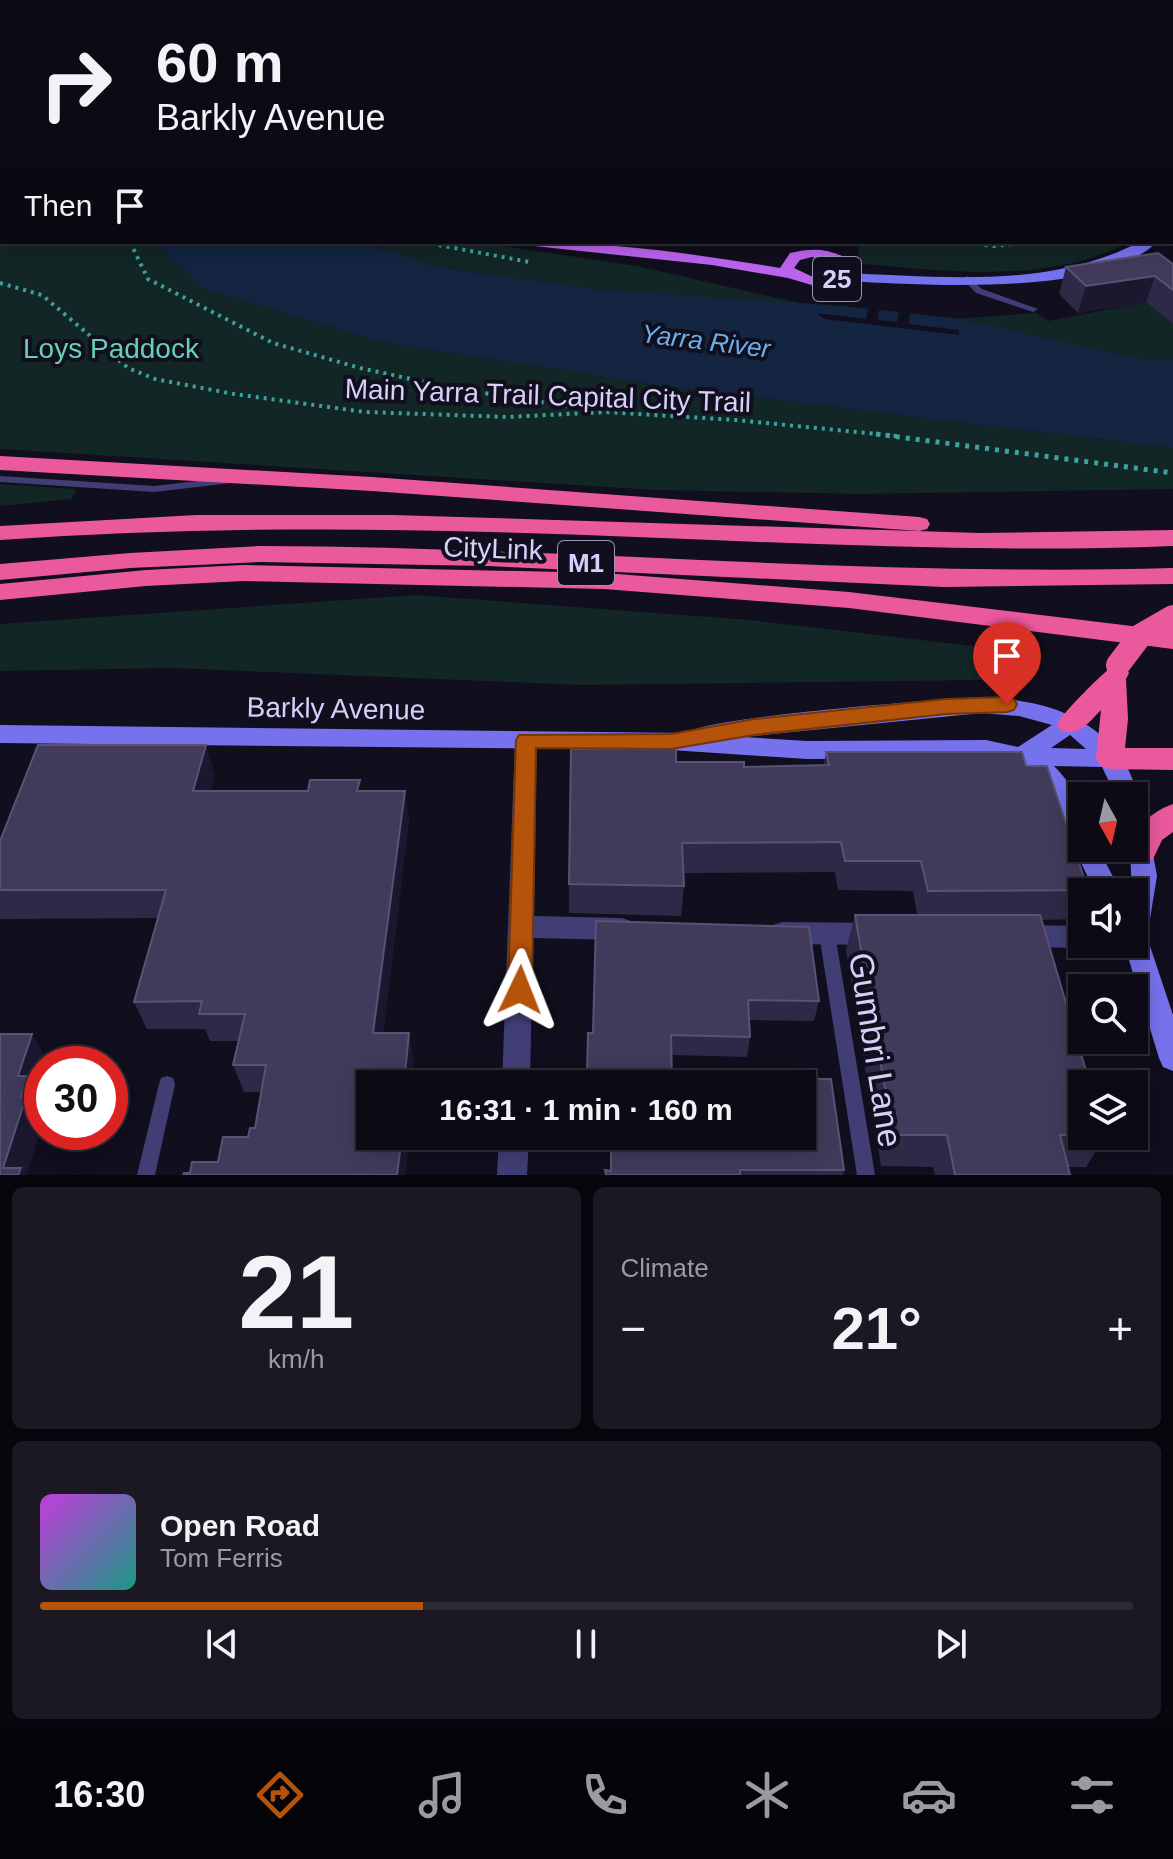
<!DOCTYPE html>
<meta charset="utf-8">
<style>
:root{--surface:#0d0a16;--page:#1b1823;--text:#f1f3f6;--muted:#9a9aa1;--line:#2d2b35;--accent:#b45309}
body{margin:0;font-family:Helvetica,sans-serif;background:var(--page);color:var(--text);height:100vh;display:flex;flex-direction:column;font-size:30px;white-space:nowrap}
*{box-sizing:border-box;margin:0}
p{font-size:26px;color:var(--muted)}
.icon{flex:none;width:44px;height:44px;fill:none;stroke:currentColor;stroke-width:2;stroke-linecap:round;stroke-linejoin:round}
.map{position:relative;height:1175px;overflow:hidden}
.details{display:flex;flex-direction:column;gap:12px;padding:12px;background:#07060c;flex:1}
.details>*{flex:none}
.banner{position:absolute;left:0px;top:0px;width:1174px;height:244px;box-shadow:0 4px 20px #0003,0 0 0 2px var(--line);background:#0d0a16;color:var(--text);overflow:hidden}
.needle{width:52px;rotate:172deg}
.fabs{position:absolute;left:1068px;top:782px;display:grid;gap:16px}
.fabs a{display:grid;place-items:center;width:80px;height:80px;border-radius:0px;background:var(--surface);box-shadow:0 4px 20px #0003,0 0 0 2px var(--line);font-size:40px}
.speed{position:absolute;left:24px;top:1046px;display:flex;gap:16px;font-size:40px;font-weight:700;text-align:center}
.speed>*{display:grid;place-content:center;width:104px;height:104px;border-radius:50%;background:var(--surface);box-shadow:0 4px 20px #0003,0 0 0 2px var(--line);line-height:1}
.speed .limit{border:12px solid #d22;background:#fff;color:#111}
.pin{position:absolute;display:grid;place-items:center;width:68px;height:68px;color:#fff;margin:-82px -34px;border-radius:50% 50% 50% 0;rotate:-45deg;box-shadow:0 0 8px #0007}
.pin .icon{rotate:45deg}
.me{position:absolute;width:88px;margin:-44px;rotate:2deg;stroke-linejoin:round;filter:drop-shadow(0 0 6px #0008)}
.turn{display:flex;align-items:center;gap:28px;height:168px;padding:0 24px;font-size:36px}
.turn .icon{width:104px;height:104px;stroke-width:2.5}
.turn b{display:block;font-size:56px;line-height:68px}
.then{display:flex;align-items:center;height:76px;padding:0 24px;background:#0003;gap:16px;font-size:30px}
.big{font-size:60px;font-weight:700;line-height:1.1}
.details .card{flex:1;display:flex;flex-direction:column;justify-content:center;gap:12px;min-width:0;padding:0 28px;border-radius:12px;background:var(--page)}
.details .dial{align-items:center;gap:0}
.dial b{font-size:104px;line-height:1}
.song{display:flex;align-items:center;gap:24px}
.cover{width:96px;height:96px;border-radius:12px;background:linear-gradient(135deg,hsl(290 70% 55%),hsl(170 70% 35%))}
.played{height:8px;border-radius:4px;background:linear-gradient(90deg,var(--accent) 35%,var(--line) 35%)}
.keys{display:flex;justify-content:space-around;direction:ltr}
.heat{display:flex;justify-content:space-between;align-items:center;font-size:44px;direction:ltr}
.details .tiles{flex:1;display:grid;gap:12px;grid-template-columns:1fr 1fr}
.card:last-child{grid-column:span 2}
.trip{position:absolute;left:356px;top:1070px;width:460px;height:80px;border-radius:0px;background:var(--surface);box-shadow:0 4px 20px #0003,0 0 0 2px var(--line);font-weight:700;line-height:80px;text-align:center}
.tab-bar{display:flex;height:128px;justify-content:space-around;align-items:center;background:#050409;color:var(--muted)}
.tab-bar .icon{width:56px;height:56px}
.tab-bar .active{color:var(--accent)}
.tab-bar b{font-size:36px;color:var(--text)}
.map>svg:first-child{display:block}
</style>
<div class="map">
<svg width="1173" height="1175" viewBox="0 0 1173 1175">
<rect width="100%" height="100%" fill="#110e1d"/>
<path fill="#122625" d="M0,135L2,242H155L204,289L381,342L670,387L1173,448V489L859,494L655,490L0,449Z
M361,242H477L637,266L803,304L605,290L442,268Z
M856,242H1129C1048,285 949,271 862,264Z
M1146,302L1173,324V360L1137,358L953,319L1036,313L1048,321Z
M0,484L76,489L71,499L0,506Z
M416,595L750,620L1016,651L983,680L580,685L172,668L0,671V624Z"/>
<path fill="#142541" d="M155,242H361L442,268L605,290L843,306L953,318L1137,358L1173,360V448L670,387L381,342L204,289Z"/>
<path fill="#110e1d" d="M868,308L879,310L878,320L897,322L899,312L910,313L909,324L959,330V335L824,319L817,313L866,319Z"/>
<g fill="none" stroke-linecap="round" stroke-linejoin="round">
<path stroke="#3ba29d" stroke-width="4" stroke-dasharray="3 5" stroke-linecap="butt" d="M130,242L148,279L273,343L360,368L452,388L591,410
M423,242L529,262
M961,242L993,246L1034,242
M0,283L42,295L128,368L155,379L234,394L365,412L508,417L606,412L736,420L897,436"/>
<path stroke="#3ba29d" stroke-width="5" stroke-dasharray="4 6" stroke-linecap="butt" d="M876,434L1173,473"/>
<path fill="#413e76" fill-rule="evenodd" d="M967,276L982,289L1038,309L1033,312L976,293L963,279Z
M0,476L154,486L240,476L245,479L240,482L154,492L0,482Z
M827,927L832,929L835,934L875,1175H857L819,934L822,929Z
M167,1076L173,1078L175,1084L155,1175H137L159,1084L161,1078Z"/>
<path fill="#413e76" fill-rule="evenodd" d="M111,0H122L110,2Z
M161,0H188L160,2Z
M580,0H590V2H580Z
M0,8H2V14H0Z
M526,731L534,734L537,740L534,916L622,918L631,921L635,929L631,937L622,940L533,938L530,1084H502L515,740L518,734Z
M782,922L878,923L887,926L891,934L887,942L878,945L782,944L773,941L769,933L773,925Z
M1022,925L1082,926V944H1092L1082,948L1022,947L1013,944L1009,936L1013,928Z
M499,1136H529L527,1175H497Z"/>
<path fill="#7672ee" fill-rule="evenodd" d="M948,0H959L960,2H949Z
M1172,150H1173V159H1172Z
M1173,218V227H1172V218Z
M1139,242H1157C1099,299 918,284 840,281L833,277L840,273C940,276 1048,290 1139,242Z
M982,697C1035,700 1081,710 1117,751C1127,762 1133,782 1140,796L1136,803H1134V796H1116L1102,767L1054,766C1082,795 1082,810 1082,848H1098L1121,892H1095L1074,848L1076,844L1047,790L1021,766L986,758L807,759L671,750L0,743V725L688,733C704,717 944,699 982,697ZM982,713L1019,716L1052,725L1018,747L986,740L807,741L743,737ZM1070,735L1086,749L1051,748Z
M1134,806L1142,809L1146,816L1157,876L1147,937L1173,1015V1071L1163,1067L1159,1058L1124,944H1134L1130,848H1134Z"/>
<path fill="#ba63ec" fill-rule="evenodd" d="M753,0H763L764,2H754Z
M0,39H2V45H0Z
M527,242C612,242 696,254 780,268L790,253C811,248 827,248 846,258L851,274L836,284L815,286L788,278L712,265L534,246ZM812,257L834,263L836,272L815,278L794,268L800,260Z"/>
<path fill="#eb599d" fill-rule="evenodd" d="M0,456L372,477L919,517L927,519L930,524L927,529L919,531L372,491L0,470Z
M196,515H393L980,533L1173,530V546C945,555 717,538 490,532C326,527 163,529 0,540V526Z
M260,546C565,547 868,577 1173,568V584L944,587L488,566L260,562L130,568L0,580V564L130,553Z
M243,565L604,573L849,592L1173,631V649L849,608L604,589L243,581L146,586L0,600V584L146,570Z
M1116,664L1125,666L1129,673L1126,679L1128,719L1125,748H1173V770L1110,769L1100,766L1096,758L1101,710C1089,722 1079,737 1061,731L1057,724C1061,715 1109,666 1116,664Z
M1173,804V832L1162,840L1153,859L1143,862L1133,859L1128,850L1134,848C1134,826 1153,811 1173,804Z"/>
<path stroke="#eb599d" stroke-width="24" d="M1118,665L1140,636L1173,617"/>
</g>
<path fill="#2f2948" d="M1173,264V324L1146,302L1078,313L1059,294L1066,267Z
M826,752L1026,766L1088,890L1087,892H1082V902L1074,919L1042,920L1082,1084V1136H1105L1086,1167H1068L1070,1175H935L933,1167L881,1166L846,950L855,915H917L913,891L838,890L835,872L683,873L684,886L681,916L569,913V884L676,762L744,767L824,765Z
M215,775L211,791H362L409,820L383,1033L414,1060L370,1136L190,1173L218,1162L248,1137L255,1128L262,1092H244L233,1065L239,1041H210L205,1029H147L134,1002L158,918L0,919V841Z
M596,921L819,1001L814,1021L749,1020L750,1037L747,1057L671,1055L672,1084H587L588,1033H593Z
M732,1078L831,1079L844,1170L843,1175H605V1170L611,1171V1136H802V1084H731Z"/>
<path fill="#1c162f" d="M1155,276L1146,302L1078,313L1086,286Z
M206,745L215,775L203,821L193,791Z
M405,791L409,820L380,1060L373,1033Z
M409,1033L414,1060L412,1084H404Z
M32,1034L48,1062L47,1064H42V1081L38,1093L42,1099V1109L39,1117L42,1122V1126L27,1175H8L3,1168L21,1097L18,1076Z
M402,1136H410L406,1175H397Z"/>
<path fill="#413a5b" stroke="#585274" stroke-width="2" d="M650,0H735V2H650Z
M1158,253L1173,264V290L1155,276L1086,286L1066,267Z
M38,745H206L193,791H308L310,780H360L357,791H405L373,1033H409L404,1084H370V1136H402L397,1175H183L184,1173H190L192,1162H218L223,1137H248L250,1128H255L266,1065H233L245,1014H199L202,1001L134,1002L166,890H0V841Z
M571,749H676V762H744V767L829,765L826,752H1022L1026,766H1047L1088,890L928,891L921,861H845L841,842L682,843L684,886L569,884Z
M855,915H1040L1090,1084H1082V1135H1060L1070,1175H955L947,1135H893Z
M596,921L809,927L819,1001L748,1000L750,1037L671,1035L672,1084H612V1075H587L588,1033H593Z
M0,1034H32L18,1076H27L21,1097H26L3,1168H21L18,1175H0Z
M732,1078L831,1079L844,1170H740V1175H606L605,1170L611,1171V1136H802V1084H733Z"/>
<path fill="#b45309" stroke="#753606" stroke-width="2" d="M1007,697L1014,699L1017,704L1014,710L1007,712L946,714L754,735L671,749L536,748L532,990L528,998L520,1001L511,998L508,990L516,740L519,735L671,734L754,719L946,699Z"/>
<g text-anchor="middle" stroke-width="8" stroke-linejoin="round" paint-order="stroke">
<g fill="#110e1d" stroke="#9a95b7" stroke-width="2">
<rect x="813" y="257" width="48" height="44" rx="6"/>
<rect x="558" y="541" width="56" height="44" rx="6"/>
</g>
<g font-size="26" font-weight="bold" fill="#d5cff9">
<text x="837" y="288">25</text>
<text x="586" y="572">M1</text>
</g>
<g font-size="26" font-style="italic" fill="#6aafed" stroke="#110e1d">
<text transform="translate(706 341) rotate(7)" y="9">Yarra River</text>
</g>
<g font-size="28" fill="#65d0b6" stroke="#110e1d">
<text x="111" y="358">Loys Paddock</text>
</g>
<g font-size="28" fill="#d5cff9" stroke="#110e1d">
<text transform="translate(548 395) rotate(2)" y="10">Main Yarra Trail Capital City Trail</text>
<text transform="translate(493 548) rotate(2)" y="10">CityLink</text>
<text transform="translate(336 708) rotate(1)" y="10">Barkly Avenue</text>
</g>
<g font-size="34" fill="#d5cff9" stroke="#110e1d">
<text transform="translate(876 1050) rotate(81)" y="12">Gumbri Lane</text>
</g>
</g>
</svg>
<div class="fabs">
<a><svg class="needle" viewBox="-14 -14 28 28"><path d="M0-13l5 13h-10z" fill="#e53935"/><path d="M0 13l5-13h-10z" fill="#9a9aa1"/></svg></a>
<a><svg class="icon" aria-label="sound" viewBox="0 0 24 24"><path d="M4 9h4l5-4v14l-5-4H4zM17 9q2 3 0 6"/></svg></a>
<a><svg class="icon" aria-label="search" viewBox="0 0 24 24"><circle cx="10" cy="10" r="6"/><path d="M15 15l6 6"/></svg></a>
<a><svg class="icon" aria-label="layers" viewBox="0 0 24 24"><path d="M12 4l9 5-9 5-9-5zM3 14l9 5 9-5"/></svg></a>
</div>
<div class="speed"><div class="limit">30</div></div>
<div class="pin" style="left:1007px;top:704px;background:#d93025"><svg class="icon" aria-label="arrive" viewBox="0 0 24 24"><path d="M6 21V4h12l-3 4 3 4H6"/></svg></div>
<svg class="me" style="left:520px;top:990px" viewBox="-20 -20 40 40"><path d="M0-17L14 15 0 8-14 15z" fill="#b45309" stroke="#fff" stroke-width="4"/></svg>
<div class="trip">16:31 · 1 min · 160 m</div>
<div class="banner">
<div class="turn"><svg class="icon" aria-label="right" viewBox="0 0 24 24"><path d="M7 20v-9h11M14 6l5 5-5 5"/></svg><div><b>60 m</b>Barkly Avenue</div></div>
<div class="then">Then<svg class="icon" aria-label="arrive" viewBox="0 0 24 24"><path d="M6 21V4h12l-3 4 3 4H6"/></svg></div>
</div>
</div>
<section class="details">
<div class="tiles">
<div class="card dial"><b>21</b><p>km/h</p></div>
<div class="card"><p>Climate</p>
<div class="heat"><a>−</a><b class="big">21°</b><a>+</a></div>
</div>
<div class="card">
<div class="song"><i class="cover"></i><div><b>Open Road</b><p>Tom Ferris</p></div></div>
<div class="played"></div>
<div class="keys"><svg class="icon" aria-label="previous" viewBox="0 0 24 24"><path d="M18 5L8 12l10 7zM5 5v14"/></svg><svg class="icon" aria-label="pause" viewBox="0 0 24 24"><path d="M8 5v14M16 5v14"/></svg><svg class="icon" aria-label="next" viewBox="0 0 24 24"><path d="M6 5l10 7-10 7zM19 5v14"/></svg></div>
</div>
</div>
</section>
<nav class="tab-bar">
<b>16:30</b>
<svg class="icon active" aria-label="directions" viewBox="0 0 24 24"><path d="M12 3l9 9-9 9-9-9zM9 14v-3h6M13 9l2 2-2 2"/></svg>
<svg class="icon" aria-label="music" viewBox="0 0 24 24"><path d="M9 18V5l10-2v13"/><circle cx="6" cy="18" r="3"/><circle cx="16" cy="16" r="3"/></svg>
<svg class="icon" aria-label="phone" viewBox="0 0 24 24"><path d="M5 4h4l2 5-3 2q2 4 5 5l2-3 5 2v4C11 20 4 13 5 4z"/></svg>
<svg class="icon" aria-label="climate" viewBox="0 0 24 24"><path d="M12 3v18M4 7l16 10M4 17L20 7"/></svg>
<svg class="icon" aria-label="car" viewBox="0 0 24 24"><path d="M5 17H2v-5l4-1 3-4h7l3 4 3 1v5h-3M9 17h6M6 11h13"/><circle cx="7" cy="17" r="2"/><circle cx="17" cy="17" r="2"/></svg>
<svg class="icon" aria-label="filters" viewBox="0 0 24 24"><path d="M4 7h16M4 17h16"/><circle cx="9" cy="7" r="2"/><circle cx="15" cy="17" r="2"/></svg>
</nav>
